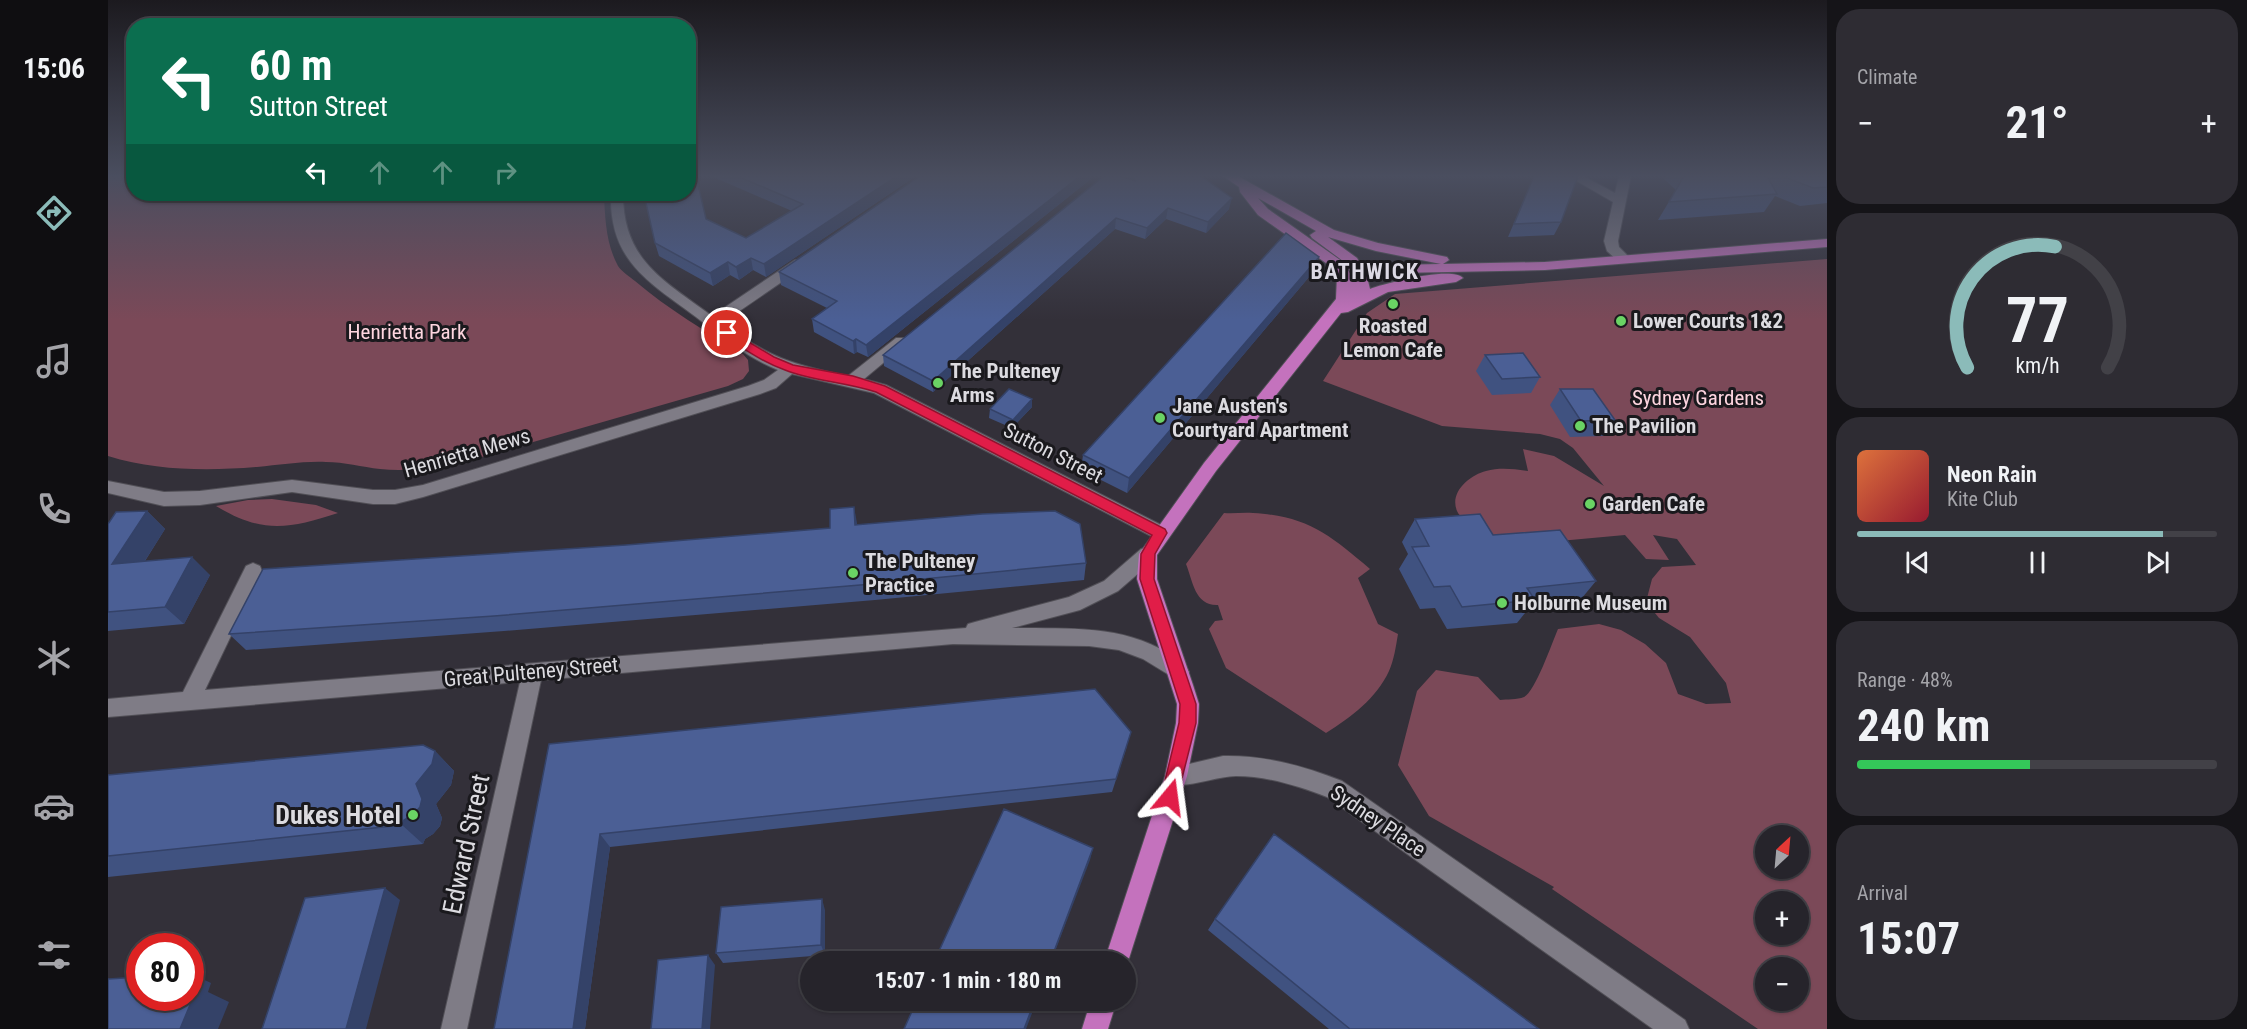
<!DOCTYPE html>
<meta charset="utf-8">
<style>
:root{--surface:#26242b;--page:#2e2c33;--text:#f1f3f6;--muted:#a4a4a9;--line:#424147;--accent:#8bbbb9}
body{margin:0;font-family:"Roboto Condensed",sans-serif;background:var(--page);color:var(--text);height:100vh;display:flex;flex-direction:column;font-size:22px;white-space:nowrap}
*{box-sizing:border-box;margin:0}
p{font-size:20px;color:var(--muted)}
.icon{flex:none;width:33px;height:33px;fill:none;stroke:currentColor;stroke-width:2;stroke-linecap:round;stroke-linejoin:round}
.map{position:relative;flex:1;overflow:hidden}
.panel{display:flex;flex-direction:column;gap:9px;padding:9px;background:#151418;width:420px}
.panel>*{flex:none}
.guide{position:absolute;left:18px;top:18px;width:570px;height:183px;border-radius:24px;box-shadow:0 2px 4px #0004,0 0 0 2px var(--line);background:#0b6e4f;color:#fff;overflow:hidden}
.needle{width:39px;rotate:26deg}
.fabs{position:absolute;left:1647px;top:825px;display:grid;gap:12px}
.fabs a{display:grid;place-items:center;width:54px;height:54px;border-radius:50%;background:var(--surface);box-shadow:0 2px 4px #0004,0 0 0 2px var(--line);font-size:30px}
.speed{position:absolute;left:18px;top:933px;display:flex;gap:12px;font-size:30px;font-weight:700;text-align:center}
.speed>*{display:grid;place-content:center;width:78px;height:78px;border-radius:50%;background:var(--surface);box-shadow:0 2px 4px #0004,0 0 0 2px var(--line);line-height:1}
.speed .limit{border:9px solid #d22;background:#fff;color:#111}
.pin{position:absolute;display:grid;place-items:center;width:51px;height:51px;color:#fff;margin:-26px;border:3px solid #fff;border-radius:50%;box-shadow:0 2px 6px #0007}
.me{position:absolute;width:66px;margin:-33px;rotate:16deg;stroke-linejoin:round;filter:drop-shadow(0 0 4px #0008)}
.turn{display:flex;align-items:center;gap:21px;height:126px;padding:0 24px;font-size:27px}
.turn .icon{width:78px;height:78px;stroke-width:2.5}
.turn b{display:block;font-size:42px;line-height:51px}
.lanes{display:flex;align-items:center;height:57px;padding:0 24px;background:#0003;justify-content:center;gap:30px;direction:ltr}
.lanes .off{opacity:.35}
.big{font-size:45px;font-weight:700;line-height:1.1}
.panel .card{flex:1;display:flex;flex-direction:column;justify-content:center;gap:9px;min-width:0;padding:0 21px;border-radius:24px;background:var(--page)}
.panel .dial{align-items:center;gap:0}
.dial svg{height:156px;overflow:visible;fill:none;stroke:var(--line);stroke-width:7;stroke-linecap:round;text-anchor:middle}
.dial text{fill:var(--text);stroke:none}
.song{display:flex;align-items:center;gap:18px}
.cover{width:72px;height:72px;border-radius:9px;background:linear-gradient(135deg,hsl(20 70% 55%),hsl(350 70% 35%))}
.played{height:6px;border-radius:3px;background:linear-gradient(90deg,var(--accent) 85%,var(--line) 85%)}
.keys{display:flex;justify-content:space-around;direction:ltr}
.heat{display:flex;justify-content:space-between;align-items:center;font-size:33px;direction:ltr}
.charge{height:9px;border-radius:4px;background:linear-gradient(90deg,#34c759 48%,var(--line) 0)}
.trip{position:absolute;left:692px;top:951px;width:336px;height:60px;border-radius:30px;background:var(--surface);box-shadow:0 2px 4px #0004,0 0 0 2px var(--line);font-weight:700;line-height:60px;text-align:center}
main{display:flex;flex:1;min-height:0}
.menu{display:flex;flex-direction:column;width:108px;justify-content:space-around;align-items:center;background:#0f0e11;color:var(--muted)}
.menu .icon{width:42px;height:42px}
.menu .on{color:var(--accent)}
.menu b{font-size:27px;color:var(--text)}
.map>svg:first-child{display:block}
</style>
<main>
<nav class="menu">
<b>15:06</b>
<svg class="icon on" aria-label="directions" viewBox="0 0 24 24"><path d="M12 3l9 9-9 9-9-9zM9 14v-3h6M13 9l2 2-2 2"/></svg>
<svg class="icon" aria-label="music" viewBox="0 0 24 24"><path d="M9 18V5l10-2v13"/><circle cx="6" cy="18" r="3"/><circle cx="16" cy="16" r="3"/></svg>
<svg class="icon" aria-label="phone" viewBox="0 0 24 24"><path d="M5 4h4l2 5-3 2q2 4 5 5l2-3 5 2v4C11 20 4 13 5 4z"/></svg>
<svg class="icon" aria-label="climate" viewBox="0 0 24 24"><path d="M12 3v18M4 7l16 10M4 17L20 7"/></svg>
<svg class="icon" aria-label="car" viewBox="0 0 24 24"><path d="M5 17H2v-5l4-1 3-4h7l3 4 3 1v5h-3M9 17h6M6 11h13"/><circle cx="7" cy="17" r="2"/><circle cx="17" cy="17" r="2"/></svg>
<svg class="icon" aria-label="filters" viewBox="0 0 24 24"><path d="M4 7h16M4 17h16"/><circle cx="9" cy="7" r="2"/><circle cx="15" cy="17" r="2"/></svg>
</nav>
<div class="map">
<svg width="1719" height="1029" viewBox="0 0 1719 1029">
<rect width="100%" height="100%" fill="#333039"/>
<path fill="#7b4958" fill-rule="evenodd" d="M0,176H25L26,194H496C497,218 498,244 510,266C514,272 522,277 527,281C560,309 598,332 635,354L640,360L641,371L635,379L620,386L363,460C333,467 303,472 272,469C254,467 236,462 218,462C195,461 172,465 149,467C100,471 48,471 0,456Z
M1719,259V1029H1650L1444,889L1446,887L1321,816L1290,765L1309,691L1328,670L1370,677L1392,700C1399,699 1409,700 1416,697C1427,692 1444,643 1450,629L1491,624L1513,630L1537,644L1558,663L1570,694L1598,704L1623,703L1618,683L1582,637L1551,618L1538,602L1544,579L1554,567L1588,565L1569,539L1545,535L1561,560L1538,559L1517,535L1408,545C1394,541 1354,524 1349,511C1341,492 1362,475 1378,471C1392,467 1406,469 1420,471L1415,449L1446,456L1496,486L1465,448L1452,439L1432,434L1334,426L1215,381L1259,313L1287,294ZM1658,836H1690V868H1658ZM1658,902H1690V934H1658ZM1658,968H1690V1000H1658Z
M164,499L208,505L230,513C181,529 154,534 108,506L140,500Z
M1116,513C1126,514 1135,512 1145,513C1199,516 1222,535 1262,569L1250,578L1270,624L1290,634C1288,646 1286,660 1281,671C1268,699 1243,717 1218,733L1118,668L1101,629L1107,621L1115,620L1110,605C1087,606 1085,582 1078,564Z"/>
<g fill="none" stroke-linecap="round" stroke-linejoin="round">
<g stroke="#514f56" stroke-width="2">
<path id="minor" d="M1460,176H1475L1507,193L1511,176H1523L1510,241L1511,247L1524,260L1522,263H1512L1499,251L1496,241L1505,202Z
M503,194H515C515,261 557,281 604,316L687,260H697L699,263L697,266L614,323C660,357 685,365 740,376L788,338H798L801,341L798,344L756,379L778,385L1059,528L1062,533L1059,538L1053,540L1047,538L766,393L684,374L668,388L652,394L315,497L287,504H265L184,492L92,505L56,506L0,493V481L56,492L92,491L184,480L265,490H287L315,485L640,386L656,380L670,370C640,358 613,337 588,317C541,282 501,261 503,194Z
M1040,547L1047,549L1049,554L1047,559L1010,591L972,610L904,628C957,629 1014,624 1061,654C1069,660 1077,663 1081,672L1078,678L1071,681L1035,659L1011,650L981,646L845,644L433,680L359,1029H333L412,682L0,717V699L75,692L138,566L145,563L152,566L154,571L97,690L858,628L860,624L867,622L961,597L996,581L1033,549Z
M1115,756C1157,755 1196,766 1234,781L1577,1020L1581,1029H1545L1219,797C1190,786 1159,776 1128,776C1108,776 1077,790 1060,783L1057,776L1060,769Z"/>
</g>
<g stroke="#514f56" stroke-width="2">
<path id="highway" d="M1115,176H1130L1226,230L1270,243L1339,257L1341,260L1335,264L1437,262L1719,239V247L1437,270L1288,273L1260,281L1262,289C1278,283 1344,266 1355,278L1348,282L1280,292L1240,312L1233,313L1108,471L1049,555V579L1085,685L1091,704L1090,723L1079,776L1017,971V962H996L1057,776L1068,723L1069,704L1029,579L1031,554L1096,463L1228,299L1229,275L1225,268L1150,215L1132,192L1131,187ZM1150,198L1208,231L1202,235L1204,238L1239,264L1245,279L1243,281V275L1235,262L1160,209ZM1220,237L1268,251L1333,264L1288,265L1257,272L1249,258Z
M983,1000H1009L1000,1029H974Z"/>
</g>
<use href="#minor" fill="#7f7c86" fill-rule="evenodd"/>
<use href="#highway" fill="#c472bd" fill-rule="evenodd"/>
</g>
<path fill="#405280" d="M603,176H808L658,277L645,270L631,280L622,275L605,286L551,256L547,243L598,219L638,238L684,211Z
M996,176H1093L1121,209L1098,233L1058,219L1037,239L1007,229L825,392L776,366L775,355Z
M1426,176H1470L1453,222L1446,235L1400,237Z
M1558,176H1719V203L1692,206L1667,196L1656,212L1550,220L1568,190L1556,179Z
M899,177L984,178L760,357L749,352L746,354L706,332L704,319L719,308L673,285L671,272Z
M1211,257L1206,271L1019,493L973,470L975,455Z
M1377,355L1432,377L1423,393L1384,395L1368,371Z
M1452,389L1507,420L1495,436L1462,437L1442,405Z
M924,407L904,428L881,418L882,409Z
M39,511L57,529L37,561L102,575L76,624L0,631V524Z
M1307,519L1385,535L1488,581L1469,604L1421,608L1409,623L1339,629L1327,608L1312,609L1291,569L1300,554L1294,542Z
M749,525L978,563L976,580L767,600L396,631L138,650L121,634L518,545L722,528Z
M441,744L1019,746L1004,792L502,847L477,1029Z
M327,751L346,771L343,785L328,804L334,818L332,826L325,834L317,839L315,844L0,877V775Z
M717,910V955L615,963L608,953Z
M1107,919L1431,1029H1221L1100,930Z"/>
<path fill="#344268" d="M789,176H808L658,277L656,264Z
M972,176H984V178L760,357L758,345Z
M1124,198L1121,209L1098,233L1100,222Z
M1060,208L1058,219L1037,239L1039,228Z
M1008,218L1007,229L825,392V381Z
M1211,257L1206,271L1019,493L1021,478Z
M643,258L645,270L631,280L628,267Z
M620,262L622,275L605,286L602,273Z
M748,339L749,352L746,354L745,341Z
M924,399V407L904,428L905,420Z
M746,507L749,523V541L747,525Z
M39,511L57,529L24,581L4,564Z
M84,557L102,575L76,624L57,607Z
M327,751L346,771L343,785L328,804L334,818L332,826L325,834L317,839L315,844L294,825L308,784Z
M492,834L502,847L477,1029H465Z
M985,848L982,860L943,962H942Z
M277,888L292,900L258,1029H238Z
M714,899L717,910V955L713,945Z
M600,955L607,965L602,1029H594Z
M82,973L103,983L100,992L121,1002L110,1029H72L82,997Z
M927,1000H929L918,1029H916Z"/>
<path fill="#4b5f95" stroke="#344268" stroke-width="1.5" d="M580,176H588L598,219L638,238L695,204L629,176H789L656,264L643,258L628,267L620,262L602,273L547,243L536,194H580Z
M812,176H895L899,177L901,176H972L758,345L748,339L745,341L704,319L729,301L671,272Z
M996,176H1012L1028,181L1023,176H1093L1124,198L1100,222L1060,208L1039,228L1008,218L825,381L775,355Z
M1426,176H1470L1453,222L1406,224Z
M1576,176H1659L1669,194L1561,202Z
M1674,176H1719V187L1705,188Z
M1178,233L1211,257L1021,478L975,455Z
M1415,353L1432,377L1394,379L1377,355Z
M901,389L924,399L905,420L882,409Z
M1452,389H1485L1507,420L1473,421Z
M746,507L747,525L874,514L947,511L972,524L978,563L764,584L386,616L121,634L155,569L518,545L722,528V509Z
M39,511L4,564L84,557L57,607L0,612V524L8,512Z
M1372,514L1385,535L1452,530L1488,581L1419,588L1427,600L1354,607L1342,586L1326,587L1304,547L1321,546L1307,519Z
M987,689L1023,732L1008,779L492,834L465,1029H386L441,744Z
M315,745L327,751L324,764L308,784L314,799L312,807L305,815L296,820L294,825L0,856V775Z
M896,809L985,848L942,962H826Z
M1166,834L1431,1029H1242L1107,919Z
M277,888L238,1029H154L197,898Z
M714,899L713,945L608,953L613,907Z
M600,955L594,1029H543L550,960Z
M32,977V998H82V988H89L72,1029H0V979Z
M809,1000H927L916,1029H796Z"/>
<linearGradient id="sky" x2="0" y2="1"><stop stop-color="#1c1a1f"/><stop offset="0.55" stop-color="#4a4e5f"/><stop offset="1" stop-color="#4a4e5f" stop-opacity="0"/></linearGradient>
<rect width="1719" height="320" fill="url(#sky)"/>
<path fill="#e11d48" stroke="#92132f" stroke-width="1.5" d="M619,329L666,357L685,365L745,376L777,386L1057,529L1059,533L1047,554L1046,579L1088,704V723L1068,802L1062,805L1056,802L1053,797L1071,723L1072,704L1032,579L1033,554L1044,535L768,392C738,382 704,381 677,370C654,362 635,348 615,336V330Z"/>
<g fill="#6ad364" stroke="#1a191d" stroke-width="2">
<circle cx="1285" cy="304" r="6"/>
<circle cx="1513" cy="321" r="6"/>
<circle cx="830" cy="383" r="6"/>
<circle cx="1052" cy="418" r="6"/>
<circle cx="1472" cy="426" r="6"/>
<circle cx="1482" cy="504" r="6"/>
<circle cx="745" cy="573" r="6"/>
<circle cx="1394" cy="603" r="6"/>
<circle cx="305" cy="815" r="6"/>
</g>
<g text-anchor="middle" stroke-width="6" stroke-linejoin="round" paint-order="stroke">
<g font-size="21" font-weight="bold" fill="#dcdbe0" stroke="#1a191d" text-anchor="start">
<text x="1525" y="328">Lower Courts 1&amp;2</text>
<text x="1285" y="333" text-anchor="middle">Roasted<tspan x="1285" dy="24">Lemon Cafe</tspan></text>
<text x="842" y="378">The Pulteney<tspan x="842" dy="24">Arms</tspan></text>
<text x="1064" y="413">Jane Austen's<tspan x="1064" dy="24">Courtyard Apartment</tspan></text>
<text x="1484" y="433">The Pavilion</text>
<text x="1494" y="511">Garden Cafe</text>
<text x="757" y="568">The Pulteney<tspan x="757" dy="24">Practice</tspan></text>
<text x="1406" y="610">Holburne Museum</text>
</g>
<g font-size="21" fill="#fed5df" stroke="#1a191d">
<text x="299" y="339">Henrietta Park</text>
<text x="1590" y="405">Sydney Gardens</text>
</g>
<g font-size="21" fill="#dcdbe0" stroke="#1a191d">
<text transform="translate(359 453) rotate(-16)" y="7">Henrietta Mews</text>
<text transform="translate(945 453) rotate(27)" y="7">Sutton Street</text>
<text transform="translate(423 672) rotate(-5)" y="7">Great Pulteney Street</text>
<text transform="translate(1270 821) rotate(34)" y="7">Sydney Place</text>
</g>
<g font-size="22" font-weight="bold" letter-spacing="1.5" fill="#dcd9e4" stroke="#1a191d">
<text x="1257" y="279">BATHWICK</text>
</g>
<g font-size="26" font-weight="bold" fill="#dcdbe0" stroke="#1a191d" text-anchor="end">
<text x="293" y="824">Dukes Hotel</text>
</g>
<g font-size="26" fill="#dcdbe0" stroke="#1a191d">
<text transform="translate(358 844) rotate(-78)" y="9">Edward Street</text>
</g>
</g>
</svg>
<div class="fabs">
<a><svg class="needle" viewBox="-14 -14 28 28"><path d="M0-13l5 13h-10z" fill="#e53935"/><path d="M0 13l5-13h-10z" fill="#a4a4a9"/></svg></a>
<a>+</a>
<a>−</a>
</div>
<div class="speed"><div class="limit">80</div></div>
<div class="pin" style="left:619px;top:333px;background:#d93025"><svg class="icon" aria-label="arrive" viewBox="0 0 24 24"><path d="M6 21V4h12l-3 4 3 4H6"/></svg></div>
<svg class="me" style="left:1062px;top:797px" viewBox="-20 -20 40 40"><path d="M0-17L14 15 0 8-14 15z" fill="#e11d48" stroke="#fff" stroke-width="4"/></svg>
<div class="trip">15:07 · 1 min · 180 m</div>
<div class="guide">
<div class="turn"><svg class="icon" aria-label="left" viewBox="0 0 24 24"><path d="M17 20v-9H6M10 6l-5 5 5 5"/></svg><div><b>60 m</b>Sutton Street</div></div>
<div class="lanes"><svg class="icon" aria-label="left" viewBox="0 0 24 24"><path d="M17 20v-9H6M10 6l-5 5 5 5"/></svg><svg class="icon off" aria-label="ahead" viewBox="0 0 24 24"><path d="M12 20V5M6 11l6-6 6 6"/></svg><svg class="icon off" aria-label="ahead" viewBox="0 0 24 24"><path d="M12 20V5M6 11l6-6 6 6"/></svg><svg class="icon off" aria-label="right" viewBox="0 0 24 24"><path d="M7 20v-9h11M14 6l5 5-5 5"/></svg></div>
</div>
</div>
<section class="panel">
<div class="card"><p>Climate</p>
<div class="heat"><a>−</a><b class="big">21°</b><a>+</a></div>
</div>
<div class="card dial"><svg viewBox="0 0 100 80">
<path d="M14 69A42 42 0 1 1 86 69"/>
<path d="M14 69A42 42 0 0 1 59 7" stroke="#8bbbb9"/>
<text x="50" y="56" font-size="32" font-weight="700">77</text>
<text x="50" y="72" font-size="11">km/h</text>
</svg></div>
<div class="card">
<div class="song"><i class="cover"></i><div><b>Neon Rain</b><p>Kite Club</p></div></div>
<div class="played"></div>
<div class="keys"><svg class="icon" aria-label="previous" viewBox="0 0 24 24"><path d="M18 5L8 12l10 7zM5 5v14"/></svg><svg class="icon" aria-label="pause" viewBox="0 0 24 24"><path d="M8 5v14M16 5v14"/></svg><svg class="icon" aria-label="next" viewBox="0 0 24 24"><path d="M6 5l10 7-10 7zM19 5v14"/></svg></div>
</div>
<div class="card"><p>Range · 48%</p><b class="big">240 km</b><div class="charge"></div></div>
<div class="card"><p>Arrival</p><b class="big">15:07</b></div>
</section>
</main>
